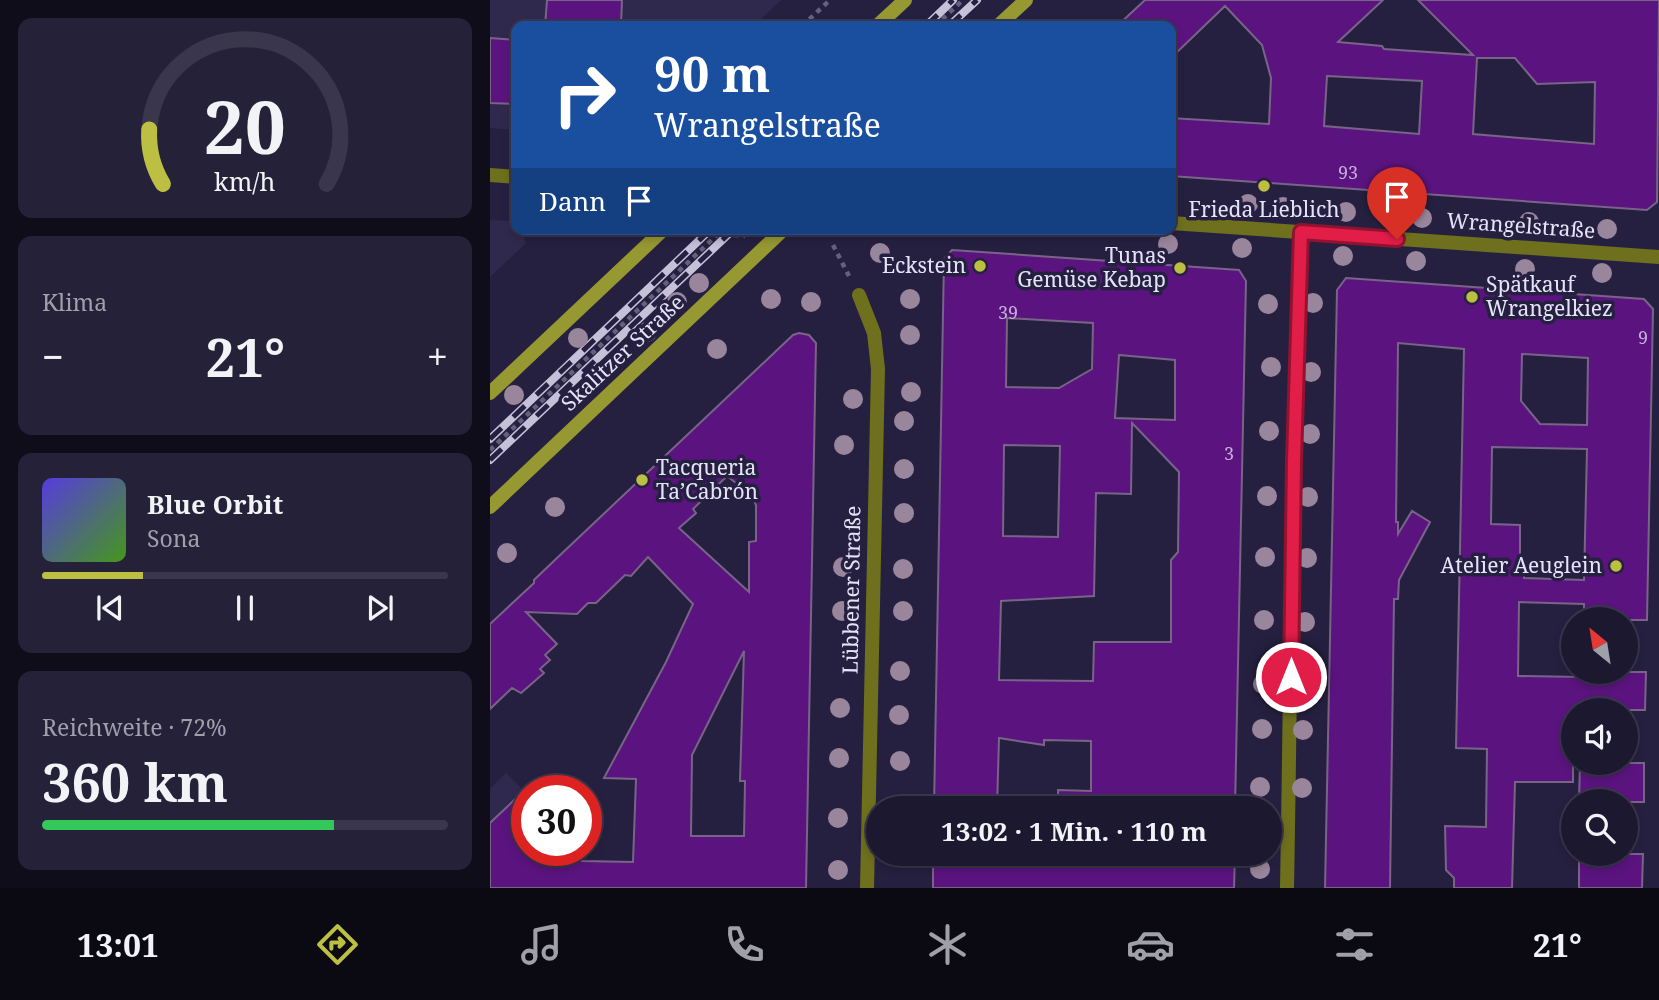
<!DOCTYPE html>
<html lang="de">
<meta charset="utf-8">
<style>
:root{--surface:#1c1830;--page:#252138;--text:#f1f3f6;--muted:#a0a0ab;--line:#3a374c;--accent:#bdbf43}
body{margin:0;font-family:"Noto Serif",serif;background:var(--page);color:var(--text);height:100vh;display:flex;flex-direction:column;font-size:26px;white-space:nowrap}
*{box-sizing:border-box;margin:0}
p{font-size:23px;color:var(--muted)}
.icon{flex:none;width:38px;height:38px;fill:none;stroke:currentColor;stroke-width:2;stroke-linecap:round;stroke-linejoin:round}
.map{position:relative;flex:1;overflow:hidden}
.side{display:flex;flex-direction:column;gap:18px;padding:18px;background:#0f0d1a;width:490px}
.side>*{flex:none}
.top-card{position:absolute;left:21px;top:21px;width:665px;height:214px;border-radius:14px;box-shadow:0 4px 10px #0003,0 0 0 2px var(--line);background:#1a4fa0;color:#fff;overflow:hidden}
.needle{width:46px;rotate:330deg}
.controls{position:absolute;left:1071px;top:607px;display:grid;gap:14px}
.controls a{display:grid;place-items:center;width:77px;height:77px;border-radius:50%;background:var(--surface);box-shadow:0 4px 10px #0003,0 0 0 2px var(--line);font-size:35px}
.speed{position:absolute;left:21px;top:775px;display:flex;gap:14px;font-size:35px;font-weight:700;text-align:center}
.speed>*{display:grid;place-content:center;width:91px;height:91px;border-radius:50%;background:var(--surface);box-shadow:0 4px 10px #0003,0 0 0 2px var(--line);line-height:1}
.speed .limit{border:10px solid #d22;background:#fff;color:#111}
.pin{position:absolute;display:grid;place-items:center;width:60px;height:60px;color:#fff;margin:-72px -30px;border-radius:50% 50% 50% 0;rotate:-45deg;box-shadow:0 0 7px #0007}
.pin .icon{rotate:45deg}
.me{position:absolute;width:77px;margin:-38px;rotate:0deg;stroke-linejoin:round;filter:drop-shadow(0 0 5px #0008)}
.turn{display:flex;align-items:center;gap:24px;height:147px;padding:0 28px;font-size:32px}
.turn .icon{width:91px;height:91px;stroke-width:2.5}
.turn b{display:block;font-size:49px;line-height:60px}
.then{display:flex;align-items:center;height:66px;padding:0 28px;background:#0003;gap:14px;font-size:26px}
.big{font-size:52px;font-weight:700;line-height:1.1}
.side .card{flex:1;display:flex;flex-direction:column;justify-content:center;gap:10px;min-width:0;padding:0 24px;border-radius:14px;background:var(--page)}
.side .dial{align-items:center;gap:0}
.dial svg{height:182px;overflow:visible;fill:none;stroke:var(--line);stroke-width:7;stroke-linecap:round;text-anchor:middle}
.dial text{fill:var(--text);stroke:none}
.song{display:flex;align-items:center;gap:21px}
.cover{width:84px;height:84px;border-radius:10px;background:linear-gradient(135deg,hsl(250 70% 55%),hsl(100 70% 35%))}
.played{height:7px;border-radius:4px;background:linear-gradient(90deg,var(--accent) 25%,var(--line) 25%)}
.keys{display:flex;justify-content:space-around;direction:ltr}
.heat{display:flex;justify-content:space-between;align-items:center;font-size:38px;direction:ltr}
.charge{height:10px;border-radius:5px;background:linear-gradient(90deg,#34c759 72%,var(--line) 0)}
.trip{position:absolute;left:376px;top:796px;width:416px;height:70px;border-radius:35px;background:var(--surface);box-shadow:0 4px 10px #0003,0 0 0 2px var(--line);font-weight:700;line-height:70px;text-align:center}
.tabs{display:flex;height:112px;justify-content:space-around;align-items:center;background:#0b0a13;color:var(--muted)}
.tabs .icon{width:49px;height:49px}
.tabs .selected{color:var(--accent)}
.tabs b{font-size:32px;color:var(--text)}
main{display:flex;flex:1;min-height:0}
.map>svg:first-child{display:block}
</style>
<main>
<section class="side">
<div class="card dial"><svg viewBox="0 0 100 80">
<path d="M14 69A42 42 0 1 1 86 69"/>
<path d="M14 69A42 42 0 0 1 8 45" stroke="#bdbf43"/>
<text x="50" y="56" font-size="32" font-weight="700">20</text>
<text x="50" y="72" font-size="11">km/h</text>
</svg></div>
<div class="card"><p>Klima</p>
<div class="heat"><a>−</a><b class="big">21°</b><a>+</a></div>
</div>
<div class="card">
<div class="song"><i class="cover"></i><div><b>Blue Orbit</b><p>Sona</p></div></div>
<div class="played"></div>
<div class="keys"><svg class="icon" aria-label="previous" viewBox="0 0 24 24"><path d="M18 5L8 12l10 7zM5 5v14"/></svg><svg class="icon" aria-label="pause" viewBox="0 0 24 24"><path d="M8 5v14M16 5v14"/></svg><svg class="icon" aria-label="next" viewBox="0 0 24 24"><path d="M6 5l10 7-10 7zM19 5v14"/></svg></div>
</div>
<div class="card"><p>Reichweite · 72%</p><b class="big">360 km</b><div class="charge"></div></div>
</section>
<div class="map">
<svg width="1169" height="888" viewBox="0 0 1169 888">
<rect width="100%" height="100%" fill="#262040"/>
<path fill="#30294e" d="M0,0H291L264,26H26V130L0,128Z
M0,220L26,221V229H31L36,243L0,277Z
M16,773L37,794V850L91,851L98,859L67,888H0V789Z"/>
<path fill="#5b147f" stroke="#786487" stroke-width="2" fill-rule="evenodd" d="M57,0H132L131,26H55Z
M655,0H893L848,42L892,46L894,49L983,55L928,0H1169L1167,202L1157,210L681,176V118L779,124L781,78L772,45L735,6L681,58V26H627ZM987,58H1025L1047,84L1105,82L1104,144L983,134ZM837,76L932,81L929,134L834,126Z
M0,38L26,40V104L0,103Z
M462,250L749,270L756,281L745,808H556V806H568V790L601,791V741L554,740V745L509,738L507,808H444L454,259ZM517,318L603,323L602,369L569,388L516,387ZM629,355L685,360V420L625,418ZM642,423L689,472L688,552L681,560V642H604L603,681L509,680L511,601L604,596L606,493L641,494ZM514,445L570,446L568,537L513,536Z
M856,278L1154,299L1163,309L1157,620H1094V604L1029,602L1028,676L1092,677V672H1156L1155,710H1083V782H1025L1022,888H964V878L956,870L955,826L996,827L997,749L966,748L974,349L908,343L906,522H908V534L922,511L940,522L909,580L908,599H904L900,888H835L847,290ZM1032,354L1098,358L1097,425L1050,424L1031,401ZM1002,447L1097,449L1094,580L1034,578V563L1030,562V525L1001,524Z
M309,333L319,335L326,343L316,888H0V823L37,788V850H82L92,861L143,862L146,779L114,778L176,662L203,604L158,557L141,576L135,575L106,603H98L87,614L36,612L67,644L55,655L60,660L50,669L54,673L31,693L22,688L0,709V624L44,583V580L67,558L303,335ZM237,476L261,495L266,505V541L259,542V592L189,528L206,513L203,509ZM254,651L250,781H255L254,836H201L202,755Z
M1090,763H1154V802H1089Z
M443,854H745L744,888H443Z
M1089,854H1153L1152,888H1089Z"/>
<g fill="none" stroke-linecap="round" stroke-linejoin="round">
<path stroke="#65607d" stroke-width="4.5" stroke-dasharray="5 5" stroke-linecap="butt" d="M312,26L340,0
M445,26L473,0
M194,230L255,236
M343,245L359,276
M0,450L229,233"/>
<path stroke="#6e701d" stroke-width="14" d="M0,175L26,177
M681,223L1169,257
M369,295L384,333L388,369L377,888
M797,888C801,669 801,451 811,232"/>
<path stroke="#969831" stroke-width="14" d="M387,26L415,0
M508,26L536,0
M0,393L174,229
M0,507L294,229"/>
<g stroke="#c4c1d9" stroke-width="8">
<path id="rail" d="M436,26L463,0
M459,26L487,0
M0,439L221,229
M0,460L244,229"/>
</g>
<use href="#rail" stroke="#262040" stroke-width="5" stroke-dasharray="16" stroke-linecap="butt"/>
</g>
<g fill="#9a869c">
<circle cx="758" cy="204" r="10"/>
<circle cx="793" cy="207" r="10"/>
<circle cx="856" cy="212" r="10"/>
<circle cx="932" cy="218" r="10"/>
<circle cx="1039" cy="222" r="10"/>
<circle cx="1117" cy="229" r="10"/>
<circle cx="678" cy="244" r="10"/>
<circle cx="752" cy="248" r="10"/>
<circle cx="390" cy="253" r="10"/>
<circle cx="853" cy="256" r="10"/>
<circle cx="926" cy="261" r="10"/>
<circle cx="1035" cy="269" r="10"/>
<circle cx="1112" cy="273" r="10"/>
<circle cx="209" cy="283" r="10"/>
<circle cx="281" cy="299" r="10"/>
<circle cx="420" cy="299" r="10"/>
<circle cx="187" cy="302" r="10"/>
<circle cx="321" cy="302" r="10"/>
<circle cx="823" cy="303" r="10"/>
<circle cx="778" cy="304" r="10"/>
<circle cx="157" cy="332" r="10"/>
<circle cx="420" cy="335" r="10"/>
<circle cx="88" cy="338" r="10"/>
<circle cx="227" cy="349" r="10"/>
<circle cx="781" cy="367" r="10"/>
<circle cx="821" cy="372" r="10"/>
<circle cx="421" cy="392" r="10"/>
<circle cx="24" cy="395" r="10"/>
<circle cx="363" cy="399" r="10"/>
<circle cx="414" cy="421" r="10"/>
<circle cx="779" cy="431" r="10"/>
<circle cx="820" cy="434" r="10"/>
<circle cx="354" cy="445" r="10"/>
<circle cx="414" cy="469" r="10"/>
<circle cx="777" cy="496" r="10"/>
<circle cx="818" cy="497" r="10"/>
<circle cx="65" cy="507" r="10"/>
<circle cx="414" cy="513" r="10"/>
<circle cx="17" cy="553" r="10"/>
<circle cx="775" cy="557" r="10"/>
<circle cx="817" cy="558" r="10"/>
<circle cx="353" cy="567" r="10"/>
<circle cx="413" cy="569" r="10"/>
<circle cx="352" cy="611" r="10"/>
<circle cx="413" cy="611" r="10"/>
<circle cx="774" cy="620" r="10"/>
<circle cx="815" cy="622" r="10"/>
<circle cx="410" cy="671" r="10"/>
<circle cx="773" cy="684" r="10"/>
<circle cx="815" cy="687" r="10"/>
<circle cx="350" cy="708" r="10"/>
<circle cx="409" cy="715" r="10"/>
<circle cx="772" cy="729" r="10"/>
<circle cx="813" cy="730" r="10"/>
<circle cx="349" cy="758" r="10"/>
<circle cx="410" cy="761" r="10"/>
<circle cx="770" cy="787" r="10"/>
<circle cx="812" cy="788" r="10"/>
<circle cx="348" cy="818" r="10"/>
<circle cx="770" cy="869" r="10"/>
<circle cx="348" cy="870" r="10"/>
</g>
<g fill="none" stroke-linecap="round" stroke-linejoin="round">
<g stroke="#92132f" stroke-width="18">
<path id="route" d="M801,677L804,461L811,232L907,239"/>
</g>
<use href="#route" stroke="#e11d48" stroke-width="12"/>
</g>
<g fill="#bdbf43" stroke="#262040" stroke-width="2.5">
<circle cx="774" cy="186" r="7"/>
<circle cx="490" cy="266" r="7"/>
<circle cx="690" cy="268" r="7"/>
<circle cx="982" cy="297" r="7"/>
<circle cx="152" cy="480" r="7"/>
<circle cx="1126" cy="566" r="7"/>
</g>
<g text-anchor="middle" stroke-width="7" stroke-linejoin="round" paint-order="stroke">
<g font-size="18" fill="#c2afda">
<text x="858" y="179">93</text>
<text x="518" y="319">39</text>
<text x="1153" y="344">9</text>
<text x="739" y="460">3</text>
</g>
<g font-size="21" fill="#e5e3f9" stroke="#262040" text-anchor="end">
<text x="774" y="217" text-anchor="middle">Frieda Lieblich</text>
<text x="676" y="263">Tunas<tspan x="676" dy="24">Gemüse Kebap</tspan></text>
<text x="476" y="273">Eckstein</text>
<text x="996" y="292" text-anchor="start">Spätkauf<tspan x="996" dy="24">Wrangelkiez</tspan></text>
<text x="166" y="475" text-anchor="start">Tacqueria<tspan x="166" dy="24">Ta’Cabrón</tspan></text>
<text x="1112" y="573">Atelier Aeuglein</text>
</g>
<g font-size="21" fill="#e5e3f9" stroke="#262040">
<text transform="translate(1031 226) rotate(4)" y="7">Wrangelstraße</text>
<text transform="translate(133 353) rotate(-43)" y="7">Skalitzer Straße</text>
<text transform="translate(362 590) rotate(-89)" y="7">Lübbener Straße</text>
</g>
</g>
</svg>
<div class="controls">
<a><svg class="needle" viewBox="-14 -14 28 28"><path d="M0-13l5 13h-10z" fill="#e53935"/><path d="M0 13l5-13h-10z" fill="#a0a0ab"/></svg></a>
<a><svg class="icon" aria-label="sound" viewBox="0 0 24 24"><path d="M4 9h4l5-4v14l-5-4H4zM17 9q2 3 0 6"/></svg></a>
<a><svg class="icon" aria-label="search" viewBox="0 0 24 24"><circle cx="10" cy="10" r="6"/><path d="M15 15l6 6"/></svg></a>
</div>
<div class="speed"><div class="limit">30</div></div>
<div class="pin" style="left:907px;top:239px;background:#d93025"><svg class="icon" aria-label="arrive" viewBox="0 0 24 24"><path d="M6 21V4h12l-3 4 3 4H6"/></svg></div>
<svg class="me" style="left:801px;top:677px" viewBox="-20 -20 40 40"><circle r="17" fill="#e11d48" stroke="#fff" stroke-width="3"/><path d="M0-11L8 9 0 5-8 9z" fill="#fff"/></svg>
<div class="trip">13:02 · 1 Min. · 110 m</div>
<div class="top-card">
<div class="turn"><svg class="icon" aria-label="right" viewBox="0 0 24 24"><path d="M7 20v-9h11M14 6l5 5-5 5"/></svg><div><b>90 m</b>Wrangelstraße</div></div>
<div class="then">Dann<svg class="icon" aria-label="arrive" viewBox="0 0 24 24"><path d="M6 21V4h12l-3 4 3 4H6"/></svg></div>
</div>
</div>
</main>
<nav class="tabs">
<b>13:01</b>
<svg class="icon selected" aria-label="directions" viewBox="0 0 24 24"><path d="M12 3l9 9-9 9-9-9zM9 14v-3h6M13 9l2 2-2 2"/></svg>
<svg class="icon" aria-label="music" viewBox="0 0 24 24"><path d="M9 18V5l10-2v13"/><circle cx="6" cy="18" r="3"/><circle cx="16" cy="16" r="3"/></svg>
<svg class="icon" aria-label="phone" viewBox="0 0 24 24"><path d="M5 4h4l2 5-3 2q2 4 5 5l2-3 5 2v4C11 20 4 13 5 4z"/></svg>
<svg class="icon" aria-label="climate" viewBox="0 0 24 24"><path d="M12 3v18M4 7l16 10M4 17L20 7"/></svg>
<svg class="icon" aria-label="car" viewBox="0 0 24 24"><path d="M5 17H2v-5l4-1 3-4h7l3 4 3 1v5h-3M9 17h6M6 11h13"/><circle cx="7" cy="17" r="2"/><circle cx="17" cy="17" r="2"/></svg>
<svg class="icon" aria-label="filters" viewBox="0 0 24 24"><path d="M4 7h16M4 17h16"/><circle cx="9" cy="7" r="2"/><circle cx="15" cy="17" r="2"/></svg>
<b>21°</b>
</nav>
